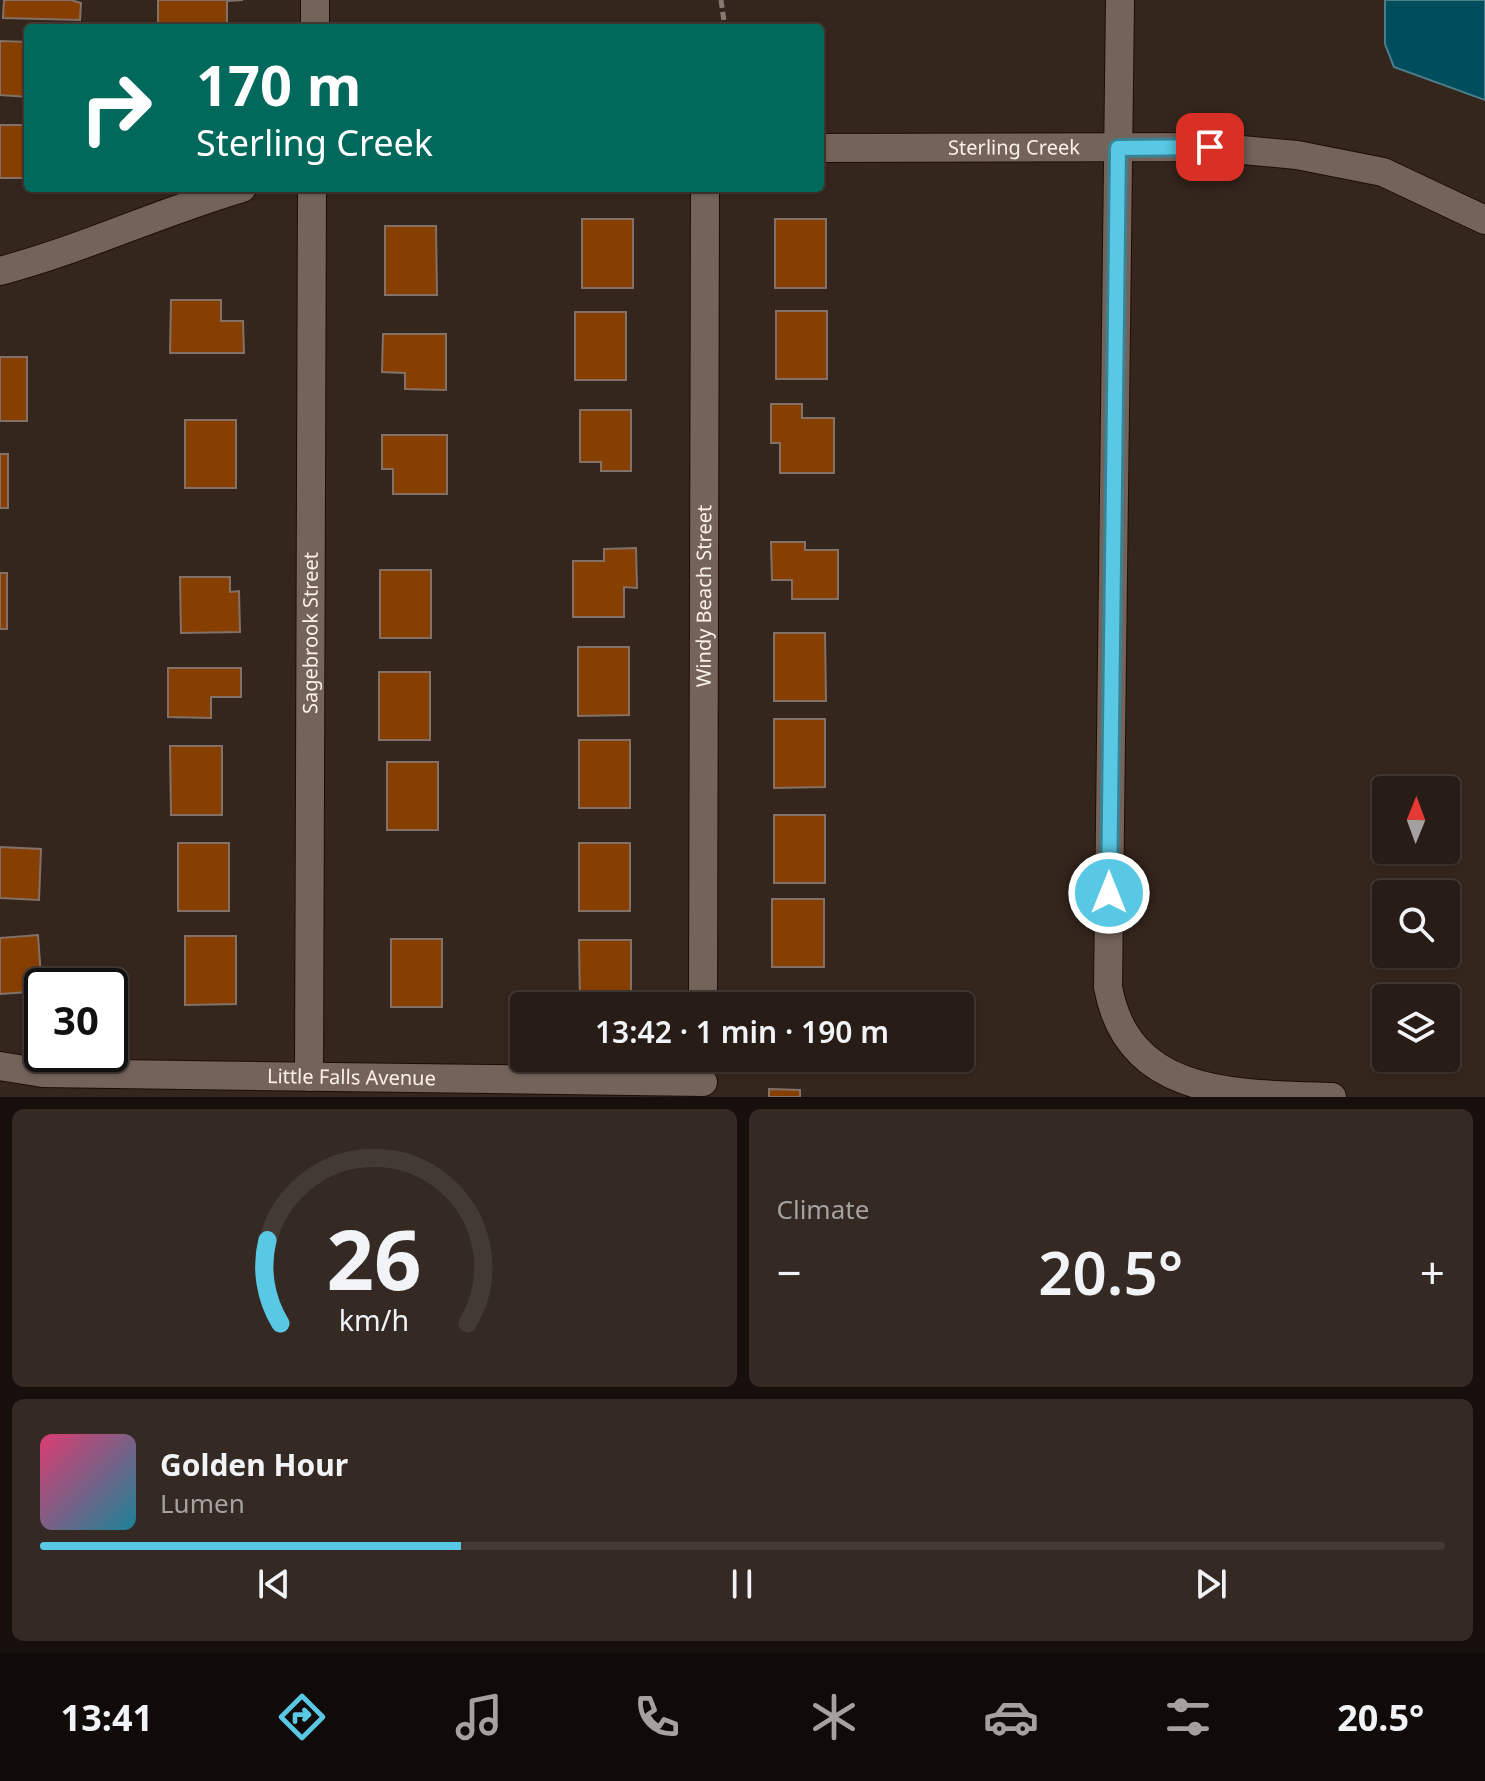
<!DOCTYPE html>
<meta charset="utf-8">
<style>
:root{--surface:#281c16;--page:#342923;--text:#f1f3f6;--muted:#a5a1a1;--line:#443a35;--accent:#59c8e4}
body{margin:0;font-family:"Noto Sans",sans-serif;background:var(--page);color:var(--text);height:100vh;display:flex;flex-direction:column;font-size:30px;white-space:nowrap}
*{box-sizing:border-box;margin:0}
p{font-size:26px;color:var(--muted)}
.icon{flex:none;width:44px;height:44px;fill:none;stroke:currentColor;stroke-width:2;stroke-linecap:round;stroke-linejoin:round}
.map{position:relative;height:1097px;overflow:hidden}
.drawer{display:flex;flex-direction:column;gap:12px;padding:12px;background:#160f0c;flex:1}
.drawer>*{flex:none}
.hud{position:absolute;left:24px;top:24px;width:800px;height:168px;border-radius:8px;box-shadow:0 2px 6px #0004,0 0 0 2px var(--line);background:#00695c;color:#fff;overflow:hidden}
.needle{width:52px;rotate:1deg}
.tools{position:absolute;left:1372px;top:776px;display:grid;gap:16px}
.tools a{display:grid;place-items:center;width:88px;height:88px;border-radius:8px;background:var(--surface);box-shadow:0 2px 6px #0004,0 0 0 2px var(--line);font-size:40px}
.speed{position:absolute;left:24px;top:968px;display:flex;gap:16px;font-size:40px;font-weight:700;text-align:center}
.speed>*{display:grid;place-content:center;width:104px;height:104px;border-radius:50%;background:var(--surface);box-shadow:0 2px 6px #0004,0 0 0 2px var(--line);line-height:1}
.speed .limit{border:4px solid #111;border-radius:12px;background:#fff;color:#111}
.pin{position:absolute;display:grid;place-items:center;width:68px;height:68px;color:#fff;margin:-34px;border-radius:16px;box-shadow:0 4px 12px #0006}
.me{position:absolute;width:88px;margin:-44px;rotate:0deg;stroke-linejoin:round;filter:drop-shadow(0 0 6px #0008)}
.turn{display:flex;align-items:center;gap:28px;height:168px;padding:0 40px;font-size:36px}
.turn .icon{width:104px;height:104px;stroke-width:2.5}
.turn b{display:block;font-size:56px;line-height:68px}
.big{font-size:60px;font-weight:600;line-height:1.1}
.drawer .widget{flex:1;display:flex;flex-direction:column;justify-content:center;gap:12px;min-width:0;padding:0 28px;border-radius:12px;background:var(--page)}
.drawer .dial{align-items:center;gap:0}
.dial svg{height:208px;overflow:visible;fill:none;stroke:var(--line);stroke-width:7;stroke-linecap:round;text-anchor:middle}
.dial text{fill:var(--text);stroke:none}
.song{display:flex;align-items:center;gap:24px}
.cover{width:96px;height:96px;border-radius:12px;background:linear-gradient(135deg,hsl(340 70% 55%),hsl(190 70% 35%))}
.played{height:8px;border-radius:4px;background:linear-gradient(90deg,var(--accent) 30%,var(--line) 30%)}
.keys{display:flex;justify-content:space-around;direction:ltr}
.heat{display:flex;justify-content:space-between;align-items:center;font-size:44px;direction:ltr}
.drawer .tiles{flex:1;display:grid;gap:12px;grid-template-columns:1fr 1fr}
.widget:last-child{grid-column:span 2}
.trip{position:absolute;left:510px;top:992px;width:464px;height:80px;border-radius:8px;background:var(--surface);box-shadow:0 2px 6px #0004,0 0 0 2px var(--line);font-weight:600;line-height:80px;text-align:center}
.tab-bar{display:flex;height:128px;justify-content:space-around;align-items:center;background:#100b09;color:var(--muted)}
.tab-bar .icon{width:56px;height:56px}
.tab-bar .on{color:var(--accent)}
.tab-bar b{font-size:36px;color:var(--text)}
.map>svg:first-child{display:block}
</style>
<div class="map">
<svg width="1485" height="1097" viewBox="0 0 1485 1097">
<rect width="100%" height="100%" fill="#35261d"/>
<path fill="#004d5d" stroke="#4b7e88" stroke-width="2" d="M1385,0H1485V100L1394,67L1385,44Z"/>
<path fill="#863f00" stroke="#837167" stroke-width="2" d="M4,0H71L81,3L80,20L3,18Z
M158,0H243L227,1V24H158Z
M377,25L464,26V28H377Z
M0,41L28,42V97L0,95Z
M0,125H28V178H0Z
M582,219H633V288H582Z
M775,219H826V288H775Z
M385,226H436L437,295H385Z
M171,300H221V321H243L244,353H170Z
M776,311H827V379H776Z
M575,312H626V380H575Z
M383,334H446V390L405,389V373L382,372Z
M0,357H27V421H0Z
M771,404H802V418H834V473H780V443H771Z
M580,410H631V471H601V462H580Z
M185,420H236V488H185Z
M382,435H447V494H393V469H382Z
M0,454H8V508H0Z
M771,542H805V550H838V599H792V580H772Z
M636,548L637,588L624,587V617H573V561H604V549Z
M380,570H431V638H380Z
M0,573H7V629H0Z
M180,577H230V592L239,591L240,632L181,633Z
M774,633H825L826,701H774Z
M578,647H629V715L578,716Z
M168,668H241V697H211V718L168,717Z
M379,672H430V740H379Z
M774,719H825V787L774,788Z
M579,740H630V808H579Z
M170,746H222V815H171Z
M387,762H438V830H387Z
M774,815H825V883H774Z
M178,843H229V911H178Z
M579,843H630V911H579Z
M0,847L41,849L39,900L0,898Z
M772,899H824V967H772Z
M38,935L42,991L0,994V938Z
M185,936H236V1004L185,1005Z
M391,939H442V1007H391Z
M579,940H631V1006H580Z
M774,996H825V1006H774Z
M774,1058H825V1064H774Z
M769,1089L800,1090V1097H769Z"/>
<g fill="none" stroke-linecap="round" stroke-linejoin="round">
<g stroke="#1c0e07" stroke-width="30">
<g id="minor">
<path d="M1120,0L1108,987C1128,1097 1234,1094 1332,1097"/>
<path d="M315,28V0"/>
<path id="s1" d="M820,148L1210,147L1297,155L1383,172L1485,220"/>
<path d="M0,271C83,249 160,212 242,188"/>
<path id="s2" d="M703,1006L705,188"/>
<path id="s3" d="M0,1066L43,1073L703,1082"/>
<path id="s4" d="M309,1077L312,188"/>
</g>
</g>
<path stroke="#877a72" stroke-width="5" stroke-dasharray="8 4" stroke-linecap="butt" d="M721,0L725,28"/>
<use href="#minor" stroke="#746359" stroke-width="28"/>
</g>
<g fill="none" stroke-linecap="round" stroke-linejoin="round">
<g stroke="#3a8294" stroke-width="20">
<path id="route" d="M1109,893L1118,148L1210,147"/>
</g>
<use href="#route" stroke="#59c8e4" stroke-width="14"/>
</g>
<g text-anchor="middle" stroke-width="8" stroke-linejoin="round" paint-order="stroke">
<g font-size="20" fill="#fbf1eb" stroke="#35261d">
<text dy="7" stroke="none"><textPath href="#s1" startOffset="194">Sterling Creek</textPath></text>
<text dy="7" stroke="none"><textPath href="#s2" startOffset="410">Windy Beach Street</textPath></text>
<text dy="7" stroke="none"><textPath href="#s4" startOffset="444">Sagebrook Street</textPath></text>
<text dy="7" stroke="none"><textPath href="#s3" startOffset="352">Little Falls Avenue</textPath></text>
</g>
</g>
</svg>
<div class="tools">
<a><svg class="needle" viewBox="-14 -14 28 28"><path d="M0-13l5 13h-10z" fill="#e53935"/><path d="M0 13l5-13h-10z" fill="#a5a1a1"/></svg></a>
<a><svg class="icon" aria-label="search" viewBox="0 0 24 24"><circle cx="10" cy="10" r="6"/><path d="M15 15l6 6"/></svg></a>
<a><svg class="icon" aria-label="layers" viewBox="0 0 24 24"><path d="M12 4l9 5-9 5-9-5zM3 14l9 5 9-5"/></svg></a>
</div>
<div class="speed"><div class="limit">30</div></div>
<div class="pin" style="left:1210px;top:147px;background:#d93025"><svg class="icon" aria-label="arrive" viewBox="0 0 24 24"><path d="M6 21V4h12l-3 4 3 4H6"/></svg></div>
<svg class="me" style="left:1109px;top:893px" viewBox="-20 -20 40 40"><circle r="17" fill="#59c8e4" stroke="#fff" stroke-width="3"/><path d="M0-11L8 9 0 5-8 9z" fill="#fff"/></svg>
<div class="trip">13:42 · 1 min · 190 m</div>
<div class="hud">
<div class="turn"><svg class="icon" aria-label="right" viewBox="0 0 24 24"><path d="M7 20v-9h11M14 6l5 5-5 5"/></svg><div><b>170 m</b>Sterling Creek</div></div>
</div>
</div>
<section class="drawer">
<div class="tiles">
<div class="widget dial"><svg viewBox="0 0 100 80">
<path d="M14 69A42 42 0 1 1 86 69"/>
<path d="M14 69A42 42 0 0 1 9 37" stroke="#59c8e4"/>
<text x="50" y="56" font-size="32" font-weight="700">26</text>
<text x="50" y="72" font-size="11">km/h</text>
</svg></div>
<div class="widget"><p>Climate</p>
<div class="heat"><a>−</a><b class="big">20.5°</b><a>+</a></div>
</div>
<div class="widget">
<div class="song"><i class="cover"></i><div><b>Golden Hour</b><p>Lumen</p></div></div>
<div class="played"></div>
<div class="keys"><svg class="icon" aria-label="previous" viewBox="0 0 24 24"><path d="M18 5L8 12l10 7zM5 5v14"/></svg><svg class="icon" aria-label="pause" viewBox="0 0 24 24"><path d="M8 5v14M16 5v14"/></svg><svg class="icon" aria-label="next" viewBox="0 0 24 24"><path d="M6 5l10 7-10 7zM19 5v14"/></svg></div>
</div>
</div>
</section>
<nav class="tab-bar">
<b>13:41</b>
<svg class="icon on" aria-label="directions" viewBox="0 0 24 24"><path d="M12 3l9 9-9 9-9-9zM9 14v-3h6M13 9l2 2-2 2"/></svg>
<svg class="icon" aria-label="music" viewBox="0 0 24 24"><path d="M9 18V5l10-2v13"/><circle cx="6" cy="18" r="3"/><circle cx="16" cy="16" r="3"/></svg>
<svg class="icon" aria-label="phone" viewBox="0 0 24 24"><path d="M5 4h4l2 5-3 2q2 4 5 5l2-3 5 2v4C11 20 4 13 5 4z"/></svg>
<svg class="icon" aria-label="climate" viewBox="0 0 24 24"><path d="M12 3v18M4 7l16 10M4 17L20 7"/></svg>
<svg class="icon" aria-label="car" viewBox="0 0 24 24"><path d="M5 17H2v-5l4-1 3-4h7l3 4 3 1v5h-3M9 17h6M6 11h13"/><circle cx="7" cy="17" r="2"/><circle cx="17" cy="17" r="2"/></svg>
<svg class="icon" aria-label="filters" viewBox="0 0 24 24"><path d="M4 7h16M4 17h16"/><circle cx="9" cy="7" r="2"/><circle cx="15" cy="17" r="2"/></svg>
<b>20.5°</b>
</nav>
